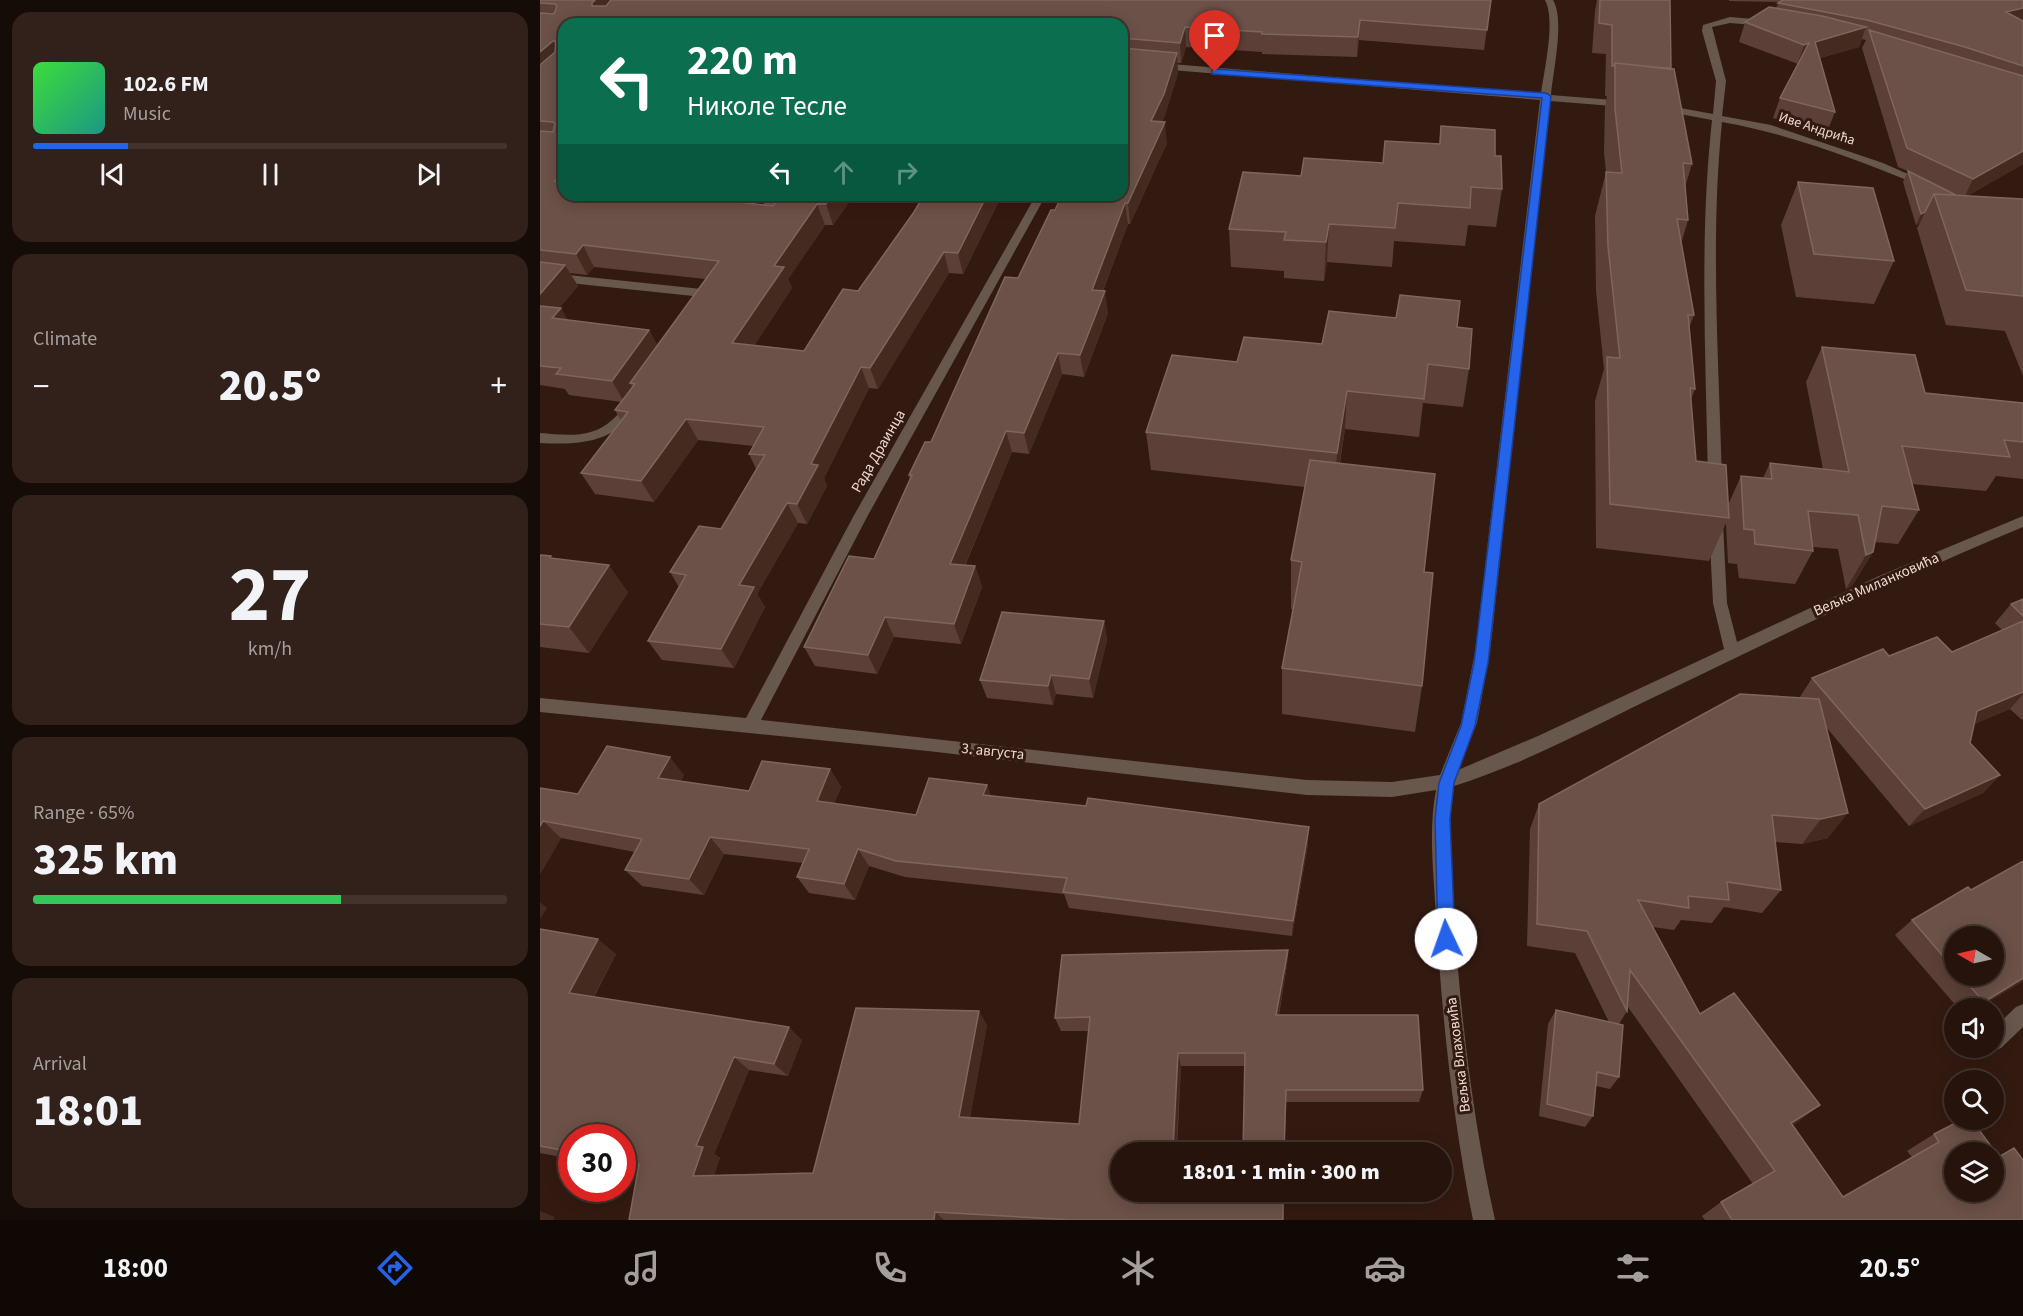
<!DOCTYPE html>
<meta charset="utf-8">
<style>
:root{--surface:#26140c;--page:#32211a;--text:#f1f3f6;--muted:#a49e9d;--line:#42332d;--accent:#2563eb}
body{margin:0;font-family:"Source Sans 3",sans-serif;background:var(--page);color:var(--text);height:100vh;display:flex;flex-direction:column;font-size:22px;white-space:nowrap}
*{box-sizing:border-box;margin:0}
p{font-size:20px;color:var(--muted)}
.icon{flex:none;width:33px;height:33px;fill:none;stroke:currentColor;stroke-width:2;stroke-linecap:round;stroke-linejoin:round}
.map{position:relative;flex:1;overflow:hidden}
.details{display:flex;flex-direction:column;gap:12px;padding:12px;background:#150b07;width:540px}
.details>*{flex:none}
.guide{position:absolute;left:18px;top:18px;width:570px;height:183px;border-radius:18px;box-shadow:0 3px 15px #0003,0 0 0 2px var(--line);background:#0b6e4f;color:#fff;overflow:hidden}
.needle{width:39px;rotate:279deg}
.controls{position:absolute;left:1404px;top:926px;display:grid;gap:12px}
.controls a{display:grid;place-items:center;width:60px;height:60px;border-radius:50%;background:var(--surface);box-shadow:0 3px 15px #0003,0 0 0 2px var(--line);font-size:30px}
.speed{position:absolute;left:18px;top:1124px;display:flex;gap:12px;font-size:30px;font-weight:700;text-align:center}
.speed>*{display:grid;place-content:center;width:78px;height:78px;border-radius:50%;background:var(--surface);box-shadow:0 3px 15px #0003,0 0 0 2px var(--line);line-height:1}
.speed .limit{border:9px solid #d22;background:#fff;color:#111}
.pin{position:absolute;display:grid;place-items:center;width:51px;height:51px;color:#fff;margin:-62px -26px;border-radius:50% 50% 50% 0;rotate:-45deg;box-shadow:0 0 6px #0007}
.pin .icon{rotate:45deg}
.me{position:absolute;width:66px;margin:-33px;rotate:357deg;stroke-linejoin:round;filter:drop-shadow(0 0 4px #0008)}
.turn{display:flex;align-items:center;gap:21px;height:126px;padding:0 30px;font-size:27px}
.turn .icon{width:78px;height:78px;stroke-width:2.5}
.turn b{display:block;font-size:42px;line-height:51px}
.lanes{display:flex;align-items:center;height:57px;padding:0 30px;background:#0003;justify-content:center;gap:30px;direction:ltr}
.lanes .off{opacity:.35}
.big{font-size:45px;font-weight:800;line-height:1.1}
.details .tile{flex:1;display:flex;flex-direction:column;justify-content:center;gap:9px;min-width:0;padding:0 21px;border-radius:18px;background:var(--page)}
.details .dial{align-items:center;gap:0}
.dial b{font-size:78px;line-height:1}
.song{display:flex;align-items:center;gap:18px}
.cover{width:72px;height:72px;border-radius:9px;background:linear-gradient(135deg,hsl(120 70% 55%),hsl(170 70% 35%))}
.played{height:6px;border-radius:3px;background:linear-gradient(90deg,var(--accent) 20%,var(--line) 20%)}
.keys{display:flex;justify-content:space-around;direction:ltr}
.heat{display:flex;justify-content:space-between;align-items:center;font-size:33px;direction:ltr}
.charge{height:9px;border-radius:4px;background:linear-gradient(90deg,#34c759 65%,var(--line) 0)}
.trip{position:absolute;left:570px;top:1142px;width:342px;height:60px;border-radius:30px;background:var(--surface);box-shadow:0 3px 15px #0003,0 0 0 2px var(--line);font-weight:800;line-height:60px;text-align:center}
.tab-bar{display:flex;height:96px;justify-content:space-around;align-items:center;background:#0f0805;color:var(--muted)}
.tab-bar .icon{width:42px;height:42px}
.tab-bar .current{color:var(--accent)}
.tab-bar b{font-size:27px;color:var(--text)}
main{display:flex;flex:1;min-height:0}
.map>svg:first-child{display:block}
</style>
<main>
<section class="details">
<div class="tile">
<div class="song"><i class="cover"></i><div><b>102.6 FM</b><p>Music</p></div></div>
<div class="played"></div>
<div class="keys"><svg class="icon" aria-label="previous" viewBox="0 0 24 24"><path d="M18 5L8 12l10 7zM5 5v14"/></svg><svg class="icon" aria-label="pause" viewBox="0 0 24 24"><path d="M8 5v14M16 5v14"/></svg><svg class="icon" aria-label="next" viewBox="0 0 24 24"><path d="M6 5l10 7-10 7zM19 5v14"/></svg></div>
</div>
<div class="tile"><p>Climate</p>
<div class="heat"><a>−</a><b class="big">20.5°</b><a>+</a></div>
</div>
<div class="tile dial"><b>27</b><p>km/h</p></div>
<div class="tile"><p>Range · 65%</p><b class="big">325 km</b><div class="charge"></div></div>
<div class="tile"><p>Arrival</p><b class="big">18:01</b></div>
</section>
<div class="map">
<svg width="1483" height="1220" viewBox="0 0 1483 1220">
<rect width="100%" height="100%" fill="#331a10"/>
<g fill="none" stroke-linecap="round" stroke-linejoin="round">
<path fill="#68574d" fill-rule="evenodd" d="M1005,0H1013C1025,20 1013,71 1011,95L1085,101L1090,104L1085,107L1010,101L950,652L937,723L918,770L998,736L1184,649L1173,603L1169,524L1171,520L1176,519L1183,524L1187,603L1197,642L1339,576L1483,516V527C1363,577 1246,633 1129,690C1059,723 988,763 914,786C906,829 911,874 914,918C921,1020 933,1120 955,1220H933C913,1120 902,1019 896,917C894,876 888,831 896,790L852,797L767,795L388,751L0,712V698L206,718L313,517L496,195H506L327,517L221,720L767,780L852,782L900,775L921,723L935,652L1000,100L582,66V60L1001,94C1004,71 1016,20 1005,0Z
M1190,17L1226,20L1231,23L1226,26L1190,23L1172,27L1186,81L1182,116L1231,125L1343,163L1388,183L1387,185H1379C1315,159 1250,134 1182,122C1170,241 1179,362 1182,482L1175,487L1168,482C1166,362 1159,240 1172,120L1124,111L1119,108L1124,105L1173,114L1176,81L1162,31L1163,25Z
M230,195H240L225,217H217L215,215Z
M0,272L171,290L177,294L172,301H164L163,297L0,280Z
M93,402L99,406C75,443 41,445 0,443V433C25,435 52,439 72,420C79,415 85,404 93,402Z
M1483,1004V1027L1461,1048L1454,1051L1447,1048L1454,1047V1028L1476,1007Z"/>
</g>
<path fill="#5c4037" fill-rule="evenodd" d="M0,0H951L944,50L819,40L817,57L722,54V52L646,47L641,63H637L638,73L625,115L622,122L627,143L590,224H588L563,291L568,313L544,377L522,374L489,454L472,452L425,566H435L442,587L421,644L354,637L337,674L275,666L264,647L334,559L370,480L369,475L391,442L515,210L582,195V24H24V195L233,206L314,195L293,225H285L248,279L252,288L214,346L264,351L318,291L462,195L423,274L409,273L338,389L329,388L284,478L287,486L267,524L258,523L217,594L225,607L194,668L122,660L108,641L139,587L130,572L181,529L216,469L209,454L213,446L158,440L114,502L55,494L41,473L81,421L75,410L82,402L29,395L25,389L0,385ZM54,267L166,279L117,345L109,330L28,320L19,308L38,286L30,273L47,275Z
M1057,0H1130L1131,69L1152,164L1145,187L1148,220L1141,244L1154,315L1149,328L1155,389L1151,399L1156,461L1188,505L1201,476L1223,478L1230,463L1283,469L1266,382L1282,347L1385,393L1483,403V479L1456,476L1446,491L1372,484L1379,510L1358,544L1335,542L1333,552L1312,586L1306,589L1298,549L1273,547V551L1255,584L1199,578L1197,564L1188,563L1186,523L1169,561L1056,548L1055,401L1064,369L1056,291L1055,216L1066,172L1064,152L1065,106L1067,96H1065L1066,54L1052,53L1055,11Z
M1189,0H1483V164L1427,196L1483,199V376L1465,331L1406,325L1377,228L1380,223L1376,225L1363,182L1368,171L1358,167L1322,48L1326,40L1322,39L1319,47L1280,58L1295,112L1287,132L1233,118L1240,98L1258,64L1199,42L1205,22L1236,8L1239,2L1189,1ZM1387,181L1418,195H1416Z
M901,126L955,156L962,189L956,227L928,225L925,246L854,241L852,267L787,262L784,281L744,278V271L691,267L689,229L761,176L843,163L899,144Z
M1258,182L1354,261L1334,304L1256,297L1241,225Z
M917,327L929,369L923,407L883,403L879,437L805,429L800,463L884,572L882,686L875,732L742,714V668L753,609H751V560L765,487L611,470L606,432L697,362Z
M0,555L13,559L88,592L49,653L0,647Z
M1483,599V719L1482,720L1470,709L1434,724L1430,743L1460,775L1443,793L1369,826L1286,727L1288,838L1262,844L1235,842L1241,890L1222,913L1184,907L1172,923L1141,920L1134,930L1113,927L1160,1014L1280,1105L1253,1125L1303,1197L1372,1157L1367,1151L1394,1134L1458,1156L1474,1148L1483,1220H1165L1162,1216L1181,1202L1213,1184L1088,1007L1087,1011L1079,1024V1077L1070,1089L1056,1086L1053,1116L1045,1127L999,1116L1008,1024L1016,1010L1069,1022L1035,953L987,946L990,829L999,804L1262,698L1260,697L1272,678L1349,656L1412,652L1462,630L1455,623L1471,604Z
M564,621L567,640L553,698L516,694L513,705L447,698L440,680Z
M290,769L301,787L294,804L376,815L447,785L451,796L768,844L752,936L529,908L524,894L365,877L329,866L315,900L269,893L257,877L263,863L184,854L164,895L102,886L85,870L95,852L21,838L0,874V788L38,794L144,775L141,781L209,791Z
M1431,890L1483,981L1438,1008H1418L1355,935L1372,920ZM1414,936L1454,975H1414Z
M0,929L76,954L54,997L262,1040L248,1076L209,1070L174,1154L180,1158L174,1175L273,1173L447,1025L430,1117L539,1124L549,1031H521L515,1018L748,950L747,965L739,1015L883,1090L879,1102H746L743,1220H89L98,1171L82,1168V1137H32V1159L0,1153ZM641,1066H705L703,1151L637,1149Z"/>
<path fill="#452a20" d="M55,0H84L61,24L52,6V3Z
M1483,8V24L1466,12Z
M820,20L819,40L817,57L818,37Z
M645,27L646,47L641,63L640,43Z
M1326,27L1319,47L1268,61L1275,42Z
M13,41L23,61L0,81V52Z
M1269,43L1262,63L1257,65L1264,45Z
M637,53L638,73L625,115L613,141L611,121Z
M625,122L627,143L590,224L588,203Z
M1483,151V164L1424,198L1433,179Z
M24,171V195L15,181Z
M292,195H314L293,225L286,204Z
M447,195H462L423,274L418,253Z
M585,203L588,224L555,311L552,290Z
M277,204L285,225L248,279L252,288L202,365L192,343L234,266Z
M1385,212L1380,223L1376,225L1381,214Z
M789,224L787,262L784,281L786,242Z
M43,245L54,267L47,275L36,254Z
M404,252L409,273L338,389L330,368Z
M25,265L38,286L3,326L0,321V294Z
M565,291L568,313L544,377L540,355Z
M21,308L33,329L12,318Z
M109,330L121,351L95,384L90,383L93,389L84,402L72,381Z
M518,353L522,374L489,454L484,433Z
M321,367L329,388L284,478L287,486L267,524L257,504L271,464Z
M807,391L805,429L795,491L797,453Z
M146,419L158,440L114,502L101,481Z
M466,431L472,452L417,584L410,564Z
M247,503L258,523L217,594L225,607L194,668L181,649L199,585Z
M1333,552L1312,586L1306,589L1326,555Z
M69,565L88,592L49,653L29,627Z
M435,566L442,587L421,644L414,624Z
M345,617L354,637L337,674L328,655Z
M564,621L567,640L553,698L549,679Z
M511,675L516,694L513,705L508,686Z
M1483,692V694L1470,709L1421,730L1437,711Z
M130,757L144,775L133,796L118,778Z
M290,769L301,787L288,819L277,801Z
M1460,775L1443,793L1369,826L1385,809Z
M447,785L454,803L443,795Z
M1308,813L1288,838L1262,844L1281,819Z
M3,821L21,838L0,874V826Z
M769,827L768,844L752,936L753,921Z
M170,837L184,854L164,895L149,879Z
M318,849L329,866L315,900L304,884Z
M0,902L7,908L0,919Z
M58,939L76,954L48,1007L29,993Z
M748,950L747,965L736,1029V1015Z
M1483,978V981L1438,1008H1436Z
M439,1011L447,1025L428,1128L419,1117Z
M249,1027L262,1040L248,1076L234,1064Z
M638,1053L641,1066L636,1152L633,1149Z
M194,1057L209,1070L174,1154L180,1158L171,1186L153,1176L156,1146Z
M1280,1105L1258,1122L1230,1139L1251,1123Z
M0,1211L15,1217L13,1220H0Z
M395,1212L404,1220H394Z"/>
<path fill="#6b5147" stroke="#7f665d" stroke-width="1.5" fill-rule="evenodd" d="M0,0H55L52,3V6H66L71,0H951L947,30L820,20L818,37L722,34V32L645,27L640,43L582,38V24H24V171L15,181L24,182V195H138L233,206L241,195H292L286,204H277L234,266L244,267L192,343L264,351L303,289L318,291L374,212L384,195H447L418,253L404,252L330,368L321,367L271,464L278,465L257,504L247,503L199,585L214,587L181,649L108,641L146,575L130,572L159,526L181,529L225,455L209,454L224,427L146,419L101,481L41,473L88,412L75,410L95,384L90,383L179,261L43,245L36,254L0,250V131L13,132L15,124L13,122L0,121V65L15,52L16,41H13L0,52V13L14,14L17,6L15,4L0,3Z
M1060,0H1130L1131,68H1128L1129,69L1075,63L1074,66H1072V25L1059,23Z
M1243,0H1483V8L1466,12L1483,21V66L1425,47L1327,20L1238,3Z
M1229,7L1282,16L1326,27L1275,42L1295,112L1240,98L1269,43L1264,45L1205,22Z
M1329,30L1483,76V151L1433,179L1367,148Z
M582,48L637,53L624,94L611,121L625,122L588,203H585L552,290L565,291L540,355L518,353L484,433L466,431L410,564L435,566L414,624L345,617L328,655L264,647L309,556L334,559L372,475H369L385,442H391L465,277L478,278L511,210H515L522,195H582Z
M1075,63L1134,69L1152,164L1143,163L1148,220L1137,219L1154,315H1148L1155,389L1150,388L1156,461L1186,465L1189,518L1070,504L1067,357L1080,358L1068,246L1066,172L1082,173L1075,109Z
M901,126L955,130V156H961L962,189L931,187L930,208L858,203L855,228L789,224L786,242L744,240L746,232L689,229L703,172L761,176L764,158L843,163L845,141L900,144Z
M1368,171L1416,195L1394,194L1385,212L1381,214Z
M1258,182L1333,188L1354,261L1274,254Z
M1394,194L1483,199V296L1426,290Z
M0,262L25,265L0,294Z
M860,295L920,301L917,327L932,329L929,369L888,364L884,399L807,391L797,453L606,432L632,355L697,362L704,337L782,344L789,311L856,318Z
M0,306L21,308L12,318L109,330L72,381L16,374L21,368L0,366Z
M1282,347L1375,355L1385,393L1483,403V442L1464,440L1470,457L1362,446L1379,510L1342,506L1333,552L1326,555L1318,515L1268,511L1273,551L1215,544L1214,530L1204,529L1201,476L1232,479L1230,463L1309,472Z
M770,460L895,474L884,572L893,573L882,686L742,668L762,562L751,560Z
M0,555L11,556L10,558L69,565L29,627L0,624Z
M1483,599V616L1471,604Z
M462,612L564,621L549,679L511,675L508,686L440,680Z
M1483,621V692L1437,711L1430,743L1460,775L1385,809L1272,678L1343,649L1349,656L1397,637L1412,652Z
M1200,694L1279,699L1308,813L1281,819L1232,815L1241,890L1187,882L1189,900L1148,896L1149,908L1098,900L1160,1014L1194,993L1280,1105L1251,1123L1303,1197L1399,1142L1394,1134L1423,1119H1431L1459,1157L1474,1148L1483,1160V1220H1192L1181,1202L1235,1171L1090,970L1087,1011L1047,931L997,924L999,804ZM1414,1152H1454V1191H1414Z
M67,746L130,757L118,778L209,791L222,761L290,769L277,801L376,815L389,778L447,785L443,795L546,806L548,798L769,827L753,921L523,892L527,878L356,861L318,849L304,884L257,877L269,849L170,837L149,879L85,870L102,839L3,821L0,826V788L38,794Z
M1483,861V978L1444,1002L1420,975H1454V936H1414V969L1372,920L1428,887L1431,890Z
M0,929L58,939L29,993L249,1027L234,1064L194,1057L156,1146L163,1147L153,1176L273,1173L316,1008L439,1011L419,1117L539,1124L550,1017L515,1018L522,955L748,950L736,1015H878L883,1090H746L744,1152H580V1191H743V1220H532L395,1212L394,1220H89L99,1164L82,1161V1137H32V1152L0,1146ZM638,1053H705L703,1151L633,1149Z
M1016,1010L1083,1025L1079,1077L1057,1072L1053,1116L1007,1104Z"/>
<path fill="#2563eb" stroke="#184099" stroke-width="1.5" d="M675,69L1006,93L1011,96L948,663L935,726L914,783L910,819L915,939L912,945L906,947L900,945L898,939L895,819L899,783L921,726L934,663L1002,98L672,74V70Z"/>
<g text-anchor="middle" stroke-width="6" stroke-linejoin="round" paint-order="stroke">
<g font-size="14" fill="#ebd8d2" stroke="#331a10">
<text transform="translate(1277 128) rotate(18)" y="5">Иве Андрића</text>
</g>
<g font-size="15" fill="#ebd8d2" stroke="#331a10">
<text transform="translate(338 451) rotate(-60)" y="5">Рада Драинца</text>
<text transform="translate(1336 584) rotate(-24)" y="5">Вељка Миланковића</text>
<text transform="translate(453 751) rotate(6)" y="5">3. августа</text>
<text transform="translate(918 1055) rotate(-97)" y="5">Вељка Влаховића</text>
</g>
</g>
</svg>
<div class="controls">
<a><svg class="needle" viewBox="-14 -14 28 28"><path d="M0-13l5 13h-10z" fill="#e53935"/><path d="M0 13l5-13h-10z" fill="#a49e9d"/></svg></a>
<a><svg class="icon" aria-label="sound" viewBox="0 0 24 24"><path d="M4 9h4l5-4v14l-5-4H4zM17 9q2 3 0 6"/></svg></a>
<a><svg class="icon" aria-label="search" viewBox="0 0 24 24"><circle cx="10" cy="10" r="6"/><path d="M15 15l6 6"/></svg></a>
<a><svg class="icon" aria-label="layers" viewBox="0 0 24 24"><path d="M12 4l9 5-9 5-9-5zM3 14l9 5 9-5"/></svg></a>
</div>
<div class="speed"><div class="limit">30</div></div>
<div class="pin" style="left:675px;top:72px;background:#d93025"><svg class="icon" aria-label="arrive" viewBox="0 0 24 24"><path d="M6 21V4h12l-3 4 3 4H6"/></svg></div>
<svg class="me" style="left:906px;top:939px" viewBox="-20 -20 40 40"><circle r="19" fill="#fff"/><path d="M0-13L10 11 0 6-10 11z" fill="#2563eb"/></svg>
<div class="trip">18:01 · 1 min · 300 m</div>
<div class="guide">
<div class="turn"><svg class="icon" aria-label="left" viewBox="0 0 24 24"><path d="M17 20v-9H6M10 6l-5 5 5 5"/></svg><div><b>220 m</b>Николе Тесле</div></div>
<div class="lanes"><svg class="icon" aria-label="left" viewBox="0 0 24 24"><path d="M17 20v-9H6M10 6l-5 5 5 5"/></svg><svg class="icon off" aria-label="ahead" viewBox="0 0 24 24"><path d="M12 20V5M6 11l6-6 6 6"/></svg><svg class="icon off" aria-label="right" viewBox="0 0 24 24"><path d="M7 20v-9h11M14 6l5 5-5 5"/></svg></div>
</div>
</div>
</main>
<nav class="tab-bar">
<b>18:00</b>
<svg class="icon current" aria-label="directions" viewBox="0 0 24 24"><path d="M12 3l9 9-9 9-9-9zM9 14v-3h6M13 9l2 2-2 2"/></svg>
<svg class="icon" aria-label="music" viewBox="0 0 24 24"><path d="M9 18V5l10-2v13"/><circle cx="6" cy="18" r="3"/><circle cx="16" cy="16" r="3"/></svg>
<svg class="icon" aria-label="phone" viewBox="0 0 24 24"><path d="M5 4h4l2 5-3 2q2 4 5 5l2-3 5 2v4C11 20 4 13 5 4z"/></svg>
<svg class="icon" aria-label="climate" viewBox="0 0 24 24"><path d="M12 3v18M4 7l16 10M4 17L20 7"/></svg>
<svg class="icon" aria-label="car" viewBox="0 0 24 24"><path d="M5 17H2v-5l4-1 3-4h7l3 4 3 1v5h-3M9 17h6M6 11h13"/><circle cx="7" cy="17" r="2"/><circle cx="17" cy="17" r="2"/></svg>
<svg class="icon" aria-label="filters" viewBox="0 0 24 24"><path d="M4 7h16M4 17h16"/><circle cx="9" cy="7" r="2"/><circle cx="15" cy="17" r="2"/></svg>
<b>20.5°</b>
</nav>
